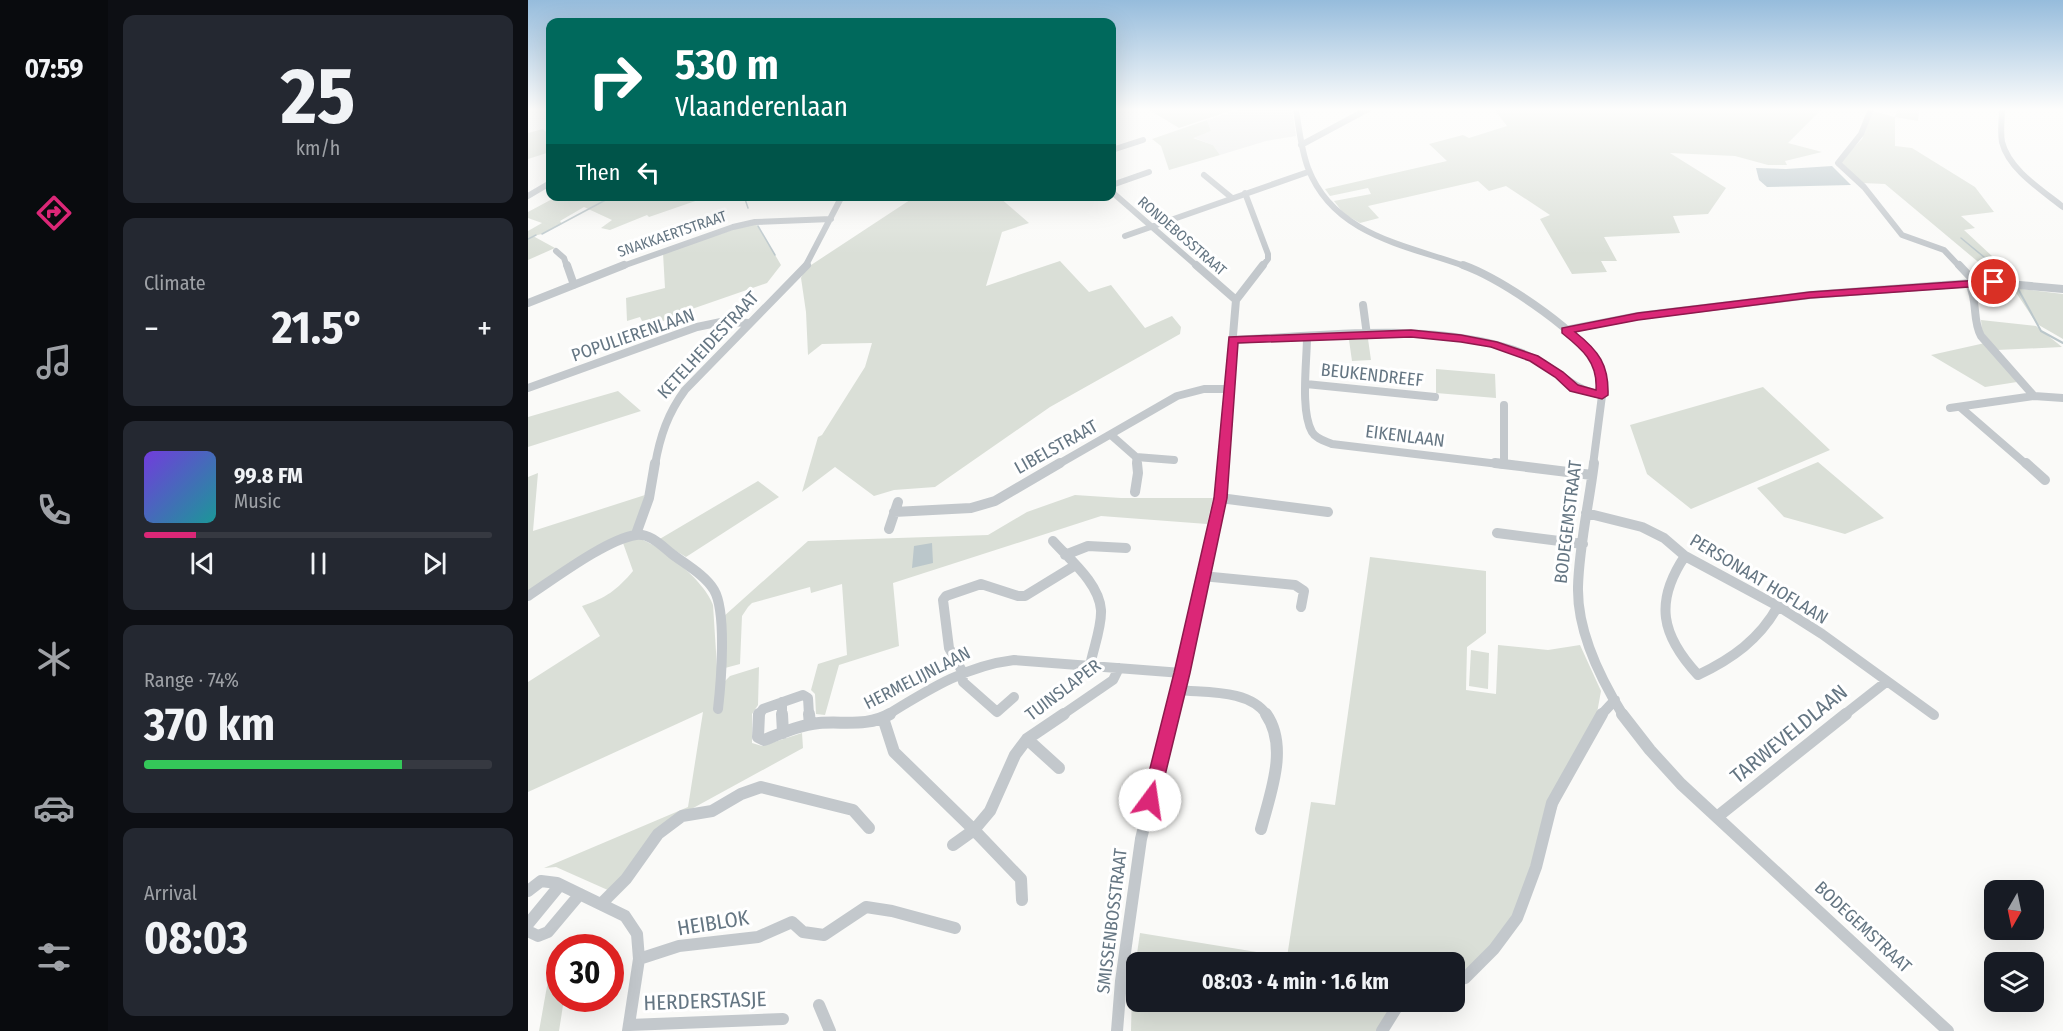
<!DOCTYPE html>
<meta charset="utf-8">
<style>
:root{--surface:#171b24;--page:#242831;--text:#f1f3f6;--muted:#9ea1a6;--line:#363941;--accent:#db2777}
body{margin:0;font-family:"Fira Sans Condensed",sans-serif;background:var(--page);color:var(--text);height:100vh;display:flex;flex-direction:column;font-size:22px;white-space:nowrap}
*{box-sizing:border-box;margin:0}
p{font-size:20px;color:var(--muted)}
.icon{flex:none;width:33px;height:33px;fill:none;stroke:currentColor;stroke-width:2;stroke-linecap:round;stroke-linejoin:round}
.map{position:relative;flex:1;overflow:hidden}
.details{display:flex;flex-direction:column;gap:15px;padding:15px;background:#0d0f14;width:420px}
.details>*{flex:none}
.banner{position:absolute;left:18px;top:18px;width:570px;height:183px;border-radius:12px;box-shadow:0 6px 24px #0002;background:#00695c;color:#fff;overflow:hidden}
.needle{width:39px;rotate:189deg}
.tools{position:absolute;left:1456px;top:880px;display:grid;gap:12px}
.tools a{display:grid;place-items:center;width:60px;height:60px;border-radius:12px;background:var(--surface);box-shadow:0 6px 24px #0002;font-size:30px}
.speed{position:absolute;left:18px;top:934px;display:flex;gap:12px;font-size:30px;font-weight:700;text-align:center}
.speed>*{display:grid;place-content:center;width:78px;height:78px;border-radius:50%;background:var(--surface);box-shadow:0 6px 24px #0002;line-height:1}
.speed .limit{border:9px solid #d22;background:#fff;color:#111}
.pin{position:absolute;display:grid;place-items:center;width:51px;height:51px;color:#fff;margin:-26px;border:3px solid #fff;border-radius:50%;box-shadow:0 2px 6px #0007}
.me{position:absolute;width:66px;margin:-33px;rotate:14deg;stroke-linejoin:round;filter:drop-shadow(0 0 4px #0008)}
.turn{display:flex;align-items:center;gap:21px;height:126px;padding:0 30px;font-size:27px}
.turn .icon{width:78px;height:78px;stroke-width:2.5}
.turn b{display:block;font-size:42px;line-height:51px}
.then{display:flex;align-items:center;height:57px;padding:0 30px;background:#0003;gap:12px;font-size:22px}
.big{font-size:45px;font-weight:700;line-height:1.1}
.details .tile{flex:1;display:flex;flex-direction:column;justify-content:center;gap:9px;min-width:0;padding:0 21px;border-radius:12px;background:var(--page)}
.details .dial{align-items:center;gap:0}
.dial b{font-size:78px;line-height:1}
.song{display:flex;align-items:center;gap:18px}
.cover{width:72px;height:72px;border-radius:9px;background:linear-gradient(135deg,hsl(260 70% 55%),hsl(180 70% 35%))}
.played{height:6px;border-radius:3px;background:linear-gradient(90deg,var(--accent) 15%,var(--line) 15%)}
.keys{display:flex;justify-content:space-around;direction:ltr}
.heat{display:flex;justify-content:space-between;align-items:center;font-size:33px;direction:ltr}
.charge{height:9px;border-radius:4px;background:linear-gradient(90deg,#34c759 74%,var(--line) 0)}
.trip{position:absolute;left:598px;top:952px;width:339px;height:60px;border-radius:12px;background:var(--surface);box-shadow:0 6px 24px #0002;font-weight:700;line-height:60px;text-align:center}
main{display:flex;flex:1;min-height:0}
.menu{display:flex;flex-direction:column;width:108px;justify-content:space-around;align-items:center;background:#090b0e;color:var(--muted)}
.menu .icon{width:42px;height:42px}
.menu .active{color:var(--accent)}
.menu b{font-size:27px;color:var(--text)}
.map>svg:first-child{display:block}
</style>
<main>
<nav class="menu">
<b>07:59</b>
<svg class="icon active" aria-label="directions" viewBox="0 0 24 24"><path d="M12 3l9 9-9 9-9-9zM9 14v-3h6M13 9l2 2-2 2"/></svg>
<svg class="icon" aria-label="music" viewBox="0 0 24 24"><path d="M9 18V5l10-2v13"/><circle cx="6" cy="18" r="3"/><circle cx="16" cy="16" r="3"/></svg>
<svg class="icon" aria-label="phone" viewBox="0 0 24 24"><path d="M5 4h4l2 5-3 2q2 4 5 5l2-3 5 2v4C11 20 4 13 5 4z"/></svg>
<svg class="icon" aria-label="climate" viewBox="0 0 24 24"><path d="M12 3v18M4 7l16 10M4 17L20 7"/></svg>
<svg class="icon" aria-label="car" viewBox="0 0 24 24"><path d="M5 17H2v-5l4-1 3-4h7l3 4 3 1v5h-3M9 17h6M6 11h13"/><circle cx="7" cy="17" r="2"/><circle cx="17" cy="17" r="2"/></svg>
<svg class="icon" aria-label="filters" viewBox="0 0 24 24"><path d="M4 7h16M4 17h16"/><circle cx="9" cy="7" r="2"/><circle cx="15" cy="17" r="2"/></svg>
</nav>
<section class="details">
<div class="tile dial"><b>25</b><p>km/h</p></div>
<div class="tile"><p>Climate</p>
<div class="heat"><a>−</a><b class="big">21.5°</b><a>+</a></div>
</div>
<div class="tile">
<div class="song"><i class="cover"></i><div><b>99.8 FM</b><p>Music</p></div></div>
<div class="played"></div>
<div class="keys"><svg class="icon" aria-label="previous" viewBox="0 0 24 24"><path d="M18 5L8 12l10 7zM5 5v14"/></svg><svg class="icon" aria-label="pause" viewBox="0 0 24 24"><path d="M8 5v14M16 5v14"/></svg><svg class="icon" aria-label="next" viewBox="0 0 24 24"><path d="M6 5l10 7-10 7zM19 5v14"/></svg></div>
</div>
<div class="tile"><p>Range · 74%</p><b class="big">370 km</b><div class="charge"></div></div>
<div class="tile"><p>Arrival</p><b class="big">08:03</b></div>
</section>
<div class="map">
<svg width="1535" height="1031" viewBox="0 0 1535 1031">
<rect width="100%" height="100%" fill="#fafaf8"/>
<path fill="#e8e9e9" d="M713,109H764L768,136L738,141L692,155L685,145L664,137L683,131L679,120Z"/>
<path fill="#dadfd7" d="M620,109H708L651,128Z
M966,109H1294L1260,143L1294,152L1257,161L1259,165H1240L1207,156L1142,153L1198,188L1180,214L1145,216L1152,233L1076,237L1089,261H1073L1079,272L1044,274L1012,219L1022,215L978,186L961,191L950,181L840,206L851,218L832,223L816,214L806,201L843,194L840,188L802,196L797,189L919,161L901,144L935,135L941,138L979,126Z
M1370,109H1391L1390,121L1367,117V146L1384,148L1447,187L1466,212L1433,216L1447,228L1436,230L1493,283L1473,281L1357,184L1334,183L1312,161L1334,139L1345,111L1367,117Z
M679,120L683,131L665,138L685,145L692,155L641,170L633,146L624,139Z
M15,129L22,136V152L0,159V133Z
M388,196L471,197L501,223L474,232L458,286L532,261L561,292L583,285L617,328L644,316L653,327L652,334L522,407L407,487L366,490L346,496L307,467L274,492L290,437L294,435L337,367L344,343L294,344L280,355L278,312L273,278L277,269Z
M28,197H179L121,217L119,215L82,230L73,228L84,220L56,207L32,221L34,224L14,234L5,236L27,248L0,260V231L14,223L0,218V212Z
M225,223L230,226L253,265L239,283L138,318V320L124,325L122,319L114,321L112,317L99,321L98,298L137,288L135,253Z
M1485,288L1535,294V339L1509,324Z
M1453,320L1508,326L1534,347L1469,350L1454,331Z
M840,339L843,360L824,361L821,340Z
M1457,343L1489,382L1457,387L1403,355Z
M908,369L967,374L968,398L908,393Z
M1235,387L1302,450L1163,509L1119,474L1102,425Z
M90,391L113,411L0,447V417Z
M1290,462L1356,518L1317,534L1256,517L1229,488Z
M10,473L5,531L117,495L106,533L0,595V477Z
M230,481L251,497L158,557L130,540Z
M547,495L593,498H685L679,524L573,516L365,583L371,646L311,665L297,715L288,714L287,694L283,690L290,664L319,655L314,584L283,593L282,587L224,603L220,607L214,616L212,664L197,668L195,617L280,541L460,535L499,512Z
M106,537C130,542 178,582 185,605L190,683L197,681L202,676L231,667L230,705L224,714V743L234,746L274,733L275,748L136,824L82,891L28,867L16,868L160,807L175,712L0,792V682L72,636L54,606C78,598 89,590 105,571L95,543Z
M842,557L958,571V633L939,647L938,690L968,694L970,645L1020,650L1052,645L1073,691L1069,713L1044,766L989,918L927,981V963H609V1002H872L854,1031H603L604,988L612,933L759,957L783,802L807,805Z
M943,650L961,653L960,689L941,686Z
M21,975L31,979L32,999H36L31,1031H11Z"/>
<path fill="#bbc7cb" d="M1304,166L1323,185L1239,187L1231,180L1228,168L1258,169Z
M404,543L405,563L384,568L386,546Z"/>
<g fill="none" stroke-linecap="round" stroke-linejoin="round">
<path stroke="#bbc7cb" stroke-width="1.5" d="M216,196L220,208
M230,226L247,255
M14,234L85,196
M1433,238L1468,267
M0,239L8,235"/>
<path stroke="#bbc7cb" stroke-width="2" d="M1466,265L1486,282
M1489,287L1513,331L1535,343"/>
<path stroke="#c3c8cc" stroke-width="6" d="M768,109C771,129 773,149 780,168C806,236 879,245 939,267
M1343,109L1333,134L1310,163L1336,187L1374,235L1416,250L1432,267
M1474,109C1474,120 1472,131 1474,142C1481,170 1514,190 1535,207
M773,145L840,109
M584,150L615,140
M676,175L704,198
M584,185L621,172
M584,192L670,267
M717,193L740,254V259L734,267
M0,196L22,183
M597,236L780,172
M28,251L36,258L39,267
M92,267L205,227L227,222L303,219
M277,267L314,196"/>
<path stroke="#c3c8cc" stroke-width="8" d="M39,265L46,285
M668,265L708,300
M935,265C971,278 1044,326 1065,358C1072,367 1074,377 1075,388L1065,465
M1431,265L1448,283
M1441,284C1450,301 1444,320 1453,336L1506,396
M0,303L96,265
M835,305L839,335
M1038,330L1110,316L1282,295L1458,282L1535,289
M779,337C779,361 772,411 784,432C788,439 797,441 804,444L979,465
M705,340C793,336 886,323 973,346C989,350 1005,357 1019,366C1038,378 1050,391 1074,395
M778,384L907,397
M0,388L169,327L193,322L222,323
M976,405V464
M1432,407L1499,465
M1422,408L1506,396L1535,398
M583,435L608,457L609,465
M608,457L646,460
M127,465C132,436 140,413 157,390L279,265
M529,465L649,396L676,389H699
M694,465L708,300L735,265"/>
<path stroke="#c3c8cc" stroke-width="10" d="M967,463L1064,475
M1066,463C1061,504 1051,546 1050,587C1049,632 1072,678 1095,715
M1498,463L1517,480
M607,492L610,473L609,463
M692,498L800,512
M366,512L443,508L467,501L532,463
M1058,513L1114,527L1136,538L1157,556L1250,606L1294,634L1406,715
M361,529L370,502
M969,533L1055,544
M108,534L121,498L127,463
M525,541C542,560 571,583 573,610C574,627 565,649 562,666
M537,555L560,546L598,548
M1157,556C1126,602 1133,635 1170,675C1204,659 1232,639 1250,606
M674,576L767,585L776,591L773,607
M0,596C26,579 79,539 108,535C122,533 134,546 144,554C157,564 177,575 186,590C199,612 193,683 190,709
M650,690C679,693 721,689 739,715
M486,697L469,712L435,682L434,671L421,648L415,600L418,596L453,584L490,596H497L546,566
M254,702V715
M231,715L235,709L275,695L280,698L281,715
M359,715C400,690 437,666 486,660L654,673
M534,715L585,680L591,668
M644,715L692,498L694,463
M1073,715L1087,700
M1316,715L1358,682"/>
<path stroke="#c3c8cc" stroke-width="12" d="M231,714L230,737L236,740C254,733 272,725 291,723C315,721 340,727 362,714
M254,714L255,733
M281,714L282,724
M1094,714L1122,750L1153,784L1420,1031
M355,718L366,752L446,830L425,845
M499,739L531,768
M1189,817L1318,714
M733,829C742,794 761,747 738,714
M0,891L13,881L29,883L97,916L109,934L111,959L100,1031
M494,900L493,879L446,830L462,811L487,755L499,739L536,714
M73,904L98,879L130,834L154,816L184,811L213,794L233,787L325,810L341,828
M0,924L32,885
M0,931L10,936L20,932L52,894
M111,959L151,946L230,937L264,922L275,932L296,935L338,907L364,911L427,928
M927,981L937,978L966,949L989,918L1008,867L1024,803L1074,714
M291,1005L302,1031
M101,1025L255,1019
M589,1031L593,981L613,839L644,714
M854,1031L872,1002"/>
</g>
<linearGradient id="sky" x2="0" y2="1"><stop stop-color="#96bcdc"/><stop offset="0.43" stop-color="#fdfdfc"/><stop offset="1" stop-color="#fdfdfc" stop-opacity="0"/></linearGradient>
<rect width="1535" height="254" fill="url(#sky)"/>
<path fill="#db2777" stroke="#8e194d" stroke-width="1.5" d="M1466,279L1471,282L1470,285L1282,298L1110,320L1047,332C1071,351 1081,365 1080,395L1074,399L1042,391L1027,377L1002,361L963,347L933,342L883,337L710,343L699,498L662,673L631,800L629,806L622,808L616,806L614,800L646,673L686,498L701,337L883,330L933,335L969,342L1010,356L1035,372L1050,385L1068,390C1070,362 1054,349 1034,333V328L1110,313L1282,292Z"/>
<g text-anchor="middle" stroke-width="6" stroke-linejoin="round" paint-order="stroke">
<g font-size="15" fill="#657683" stroke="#fff">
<text transform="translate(144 234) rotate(-19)" y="5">SNAKKAERTSTRAAT</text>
<text transform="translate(654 236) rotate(41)" y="5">RONDEBOSSTRAAT</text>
</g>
<g font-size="18" fill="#657683" stroke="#fff">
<text transform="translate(105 335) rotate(-19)" y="6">POPULIERENLAAN</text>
<text transform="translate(180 345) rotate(-47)" y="6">KETELHEIDESTRAAT</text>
<text transform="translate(844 375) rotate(6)" y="6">BEUKENDREEF</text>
<text transform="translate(877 436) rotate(7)" y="6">EIKENLAAN</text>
<text transform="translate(528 447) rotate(-29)" y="6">LIBELSTRAAT</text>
<text transform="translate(1040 522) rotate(-83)" y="6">BODEGEMSTRAAT</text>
<text transform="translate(1231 579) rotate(31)" y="6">PERSONAAT HOFLAAN</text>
<text transform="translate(389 678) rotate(-27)" y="6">HERMELIJNLAAN</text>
<text transform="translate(535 690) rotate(-37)" y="6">TUINSLAPER</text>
<text transform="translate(584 921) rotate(-83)" y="6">SMISSENBOSSTRAAT</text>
<text transform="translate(1335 927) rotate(43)" y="6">BODEGEMSTRAAT</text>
</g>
<g font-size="21" fill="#657683" stroke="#fff">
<text transform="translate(1261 734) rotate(-39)" y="7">TARWEVELDLAAN</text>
<text transform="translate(185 923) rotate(-9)" y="7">HEIBLOK</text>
<text transform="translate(177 1001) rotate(-2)" y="7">HERDERSTASJE</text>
</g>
</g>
</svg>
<div class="tools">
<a><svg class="needle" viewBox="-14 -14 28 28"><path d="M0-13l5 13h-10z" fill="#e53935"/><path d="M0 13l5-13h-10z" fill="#9ea1a6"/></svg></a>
<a><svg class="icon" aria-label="layers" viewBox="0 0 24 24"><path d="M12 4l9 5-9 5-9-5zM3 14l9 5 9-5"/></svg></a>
</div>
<div class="speed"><div class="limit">30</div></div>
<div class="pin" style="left:1466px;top:282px;background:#d93025"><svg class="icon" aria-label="arrive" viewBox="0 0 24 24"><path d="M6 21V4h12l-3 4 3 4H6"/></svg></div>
<svg class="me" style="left:622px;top:800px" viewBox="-20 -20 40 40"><circle r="19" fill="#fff"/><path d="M0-13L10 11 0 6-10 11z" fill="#db2777"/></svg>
<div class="trip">08:03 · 4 min · 1.6 km</div>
<div class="banner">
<div class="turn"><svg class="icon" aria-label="right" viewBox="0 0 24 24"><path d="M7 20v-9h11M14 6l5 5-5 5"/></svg><div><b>530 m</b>Vlaanderenlaan</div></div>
<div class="then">Then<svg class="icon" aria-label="left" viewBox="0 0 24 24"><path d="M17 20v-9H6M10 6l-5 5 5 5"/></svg></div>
</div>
</div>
</main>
